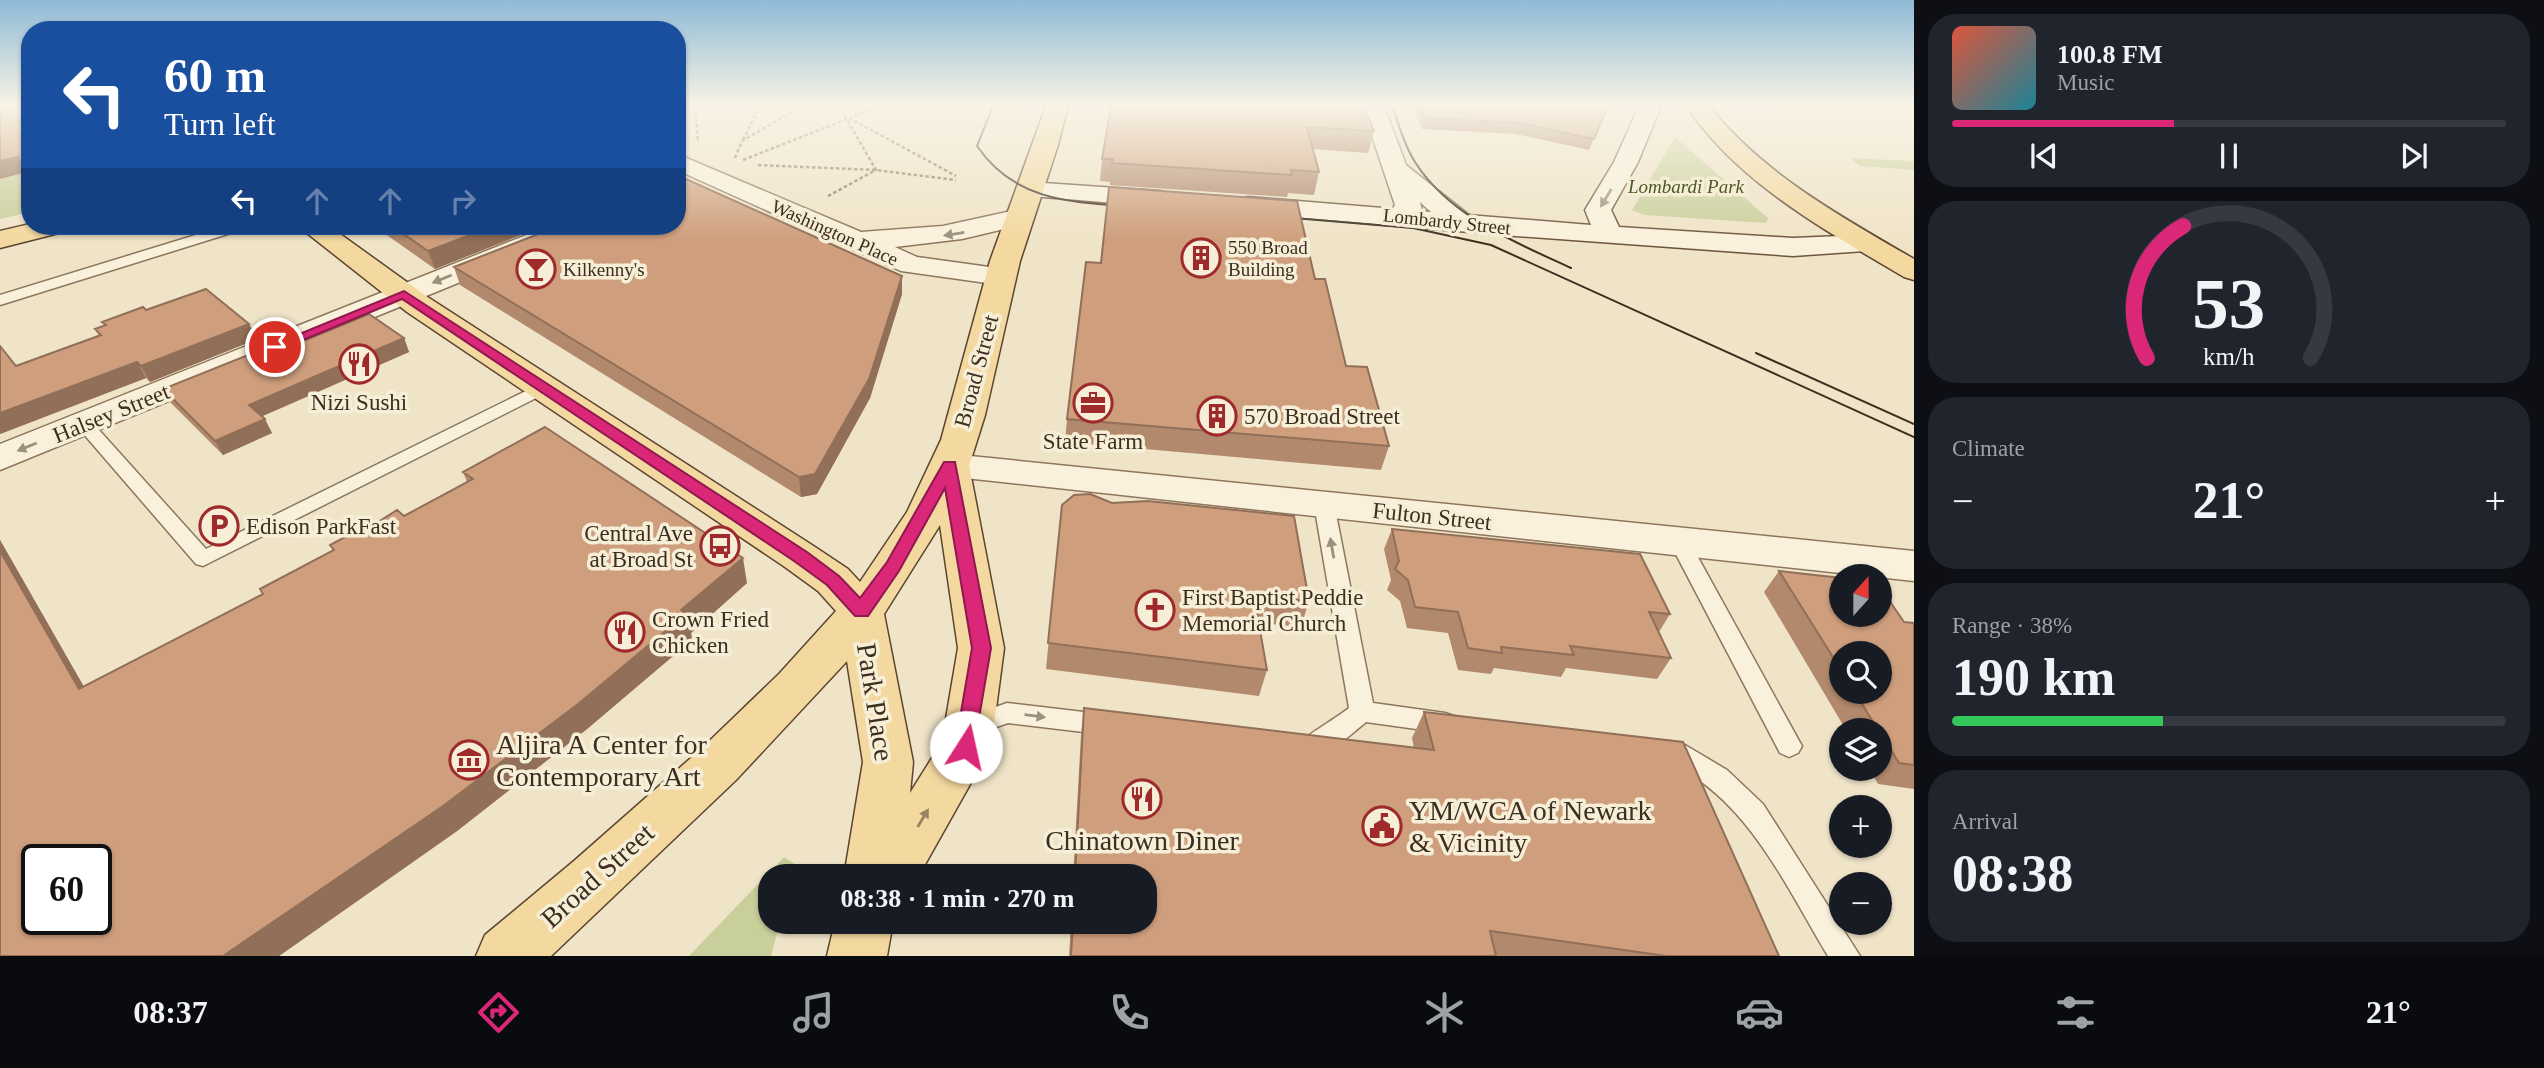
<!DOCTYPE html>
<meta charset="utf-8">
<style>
:root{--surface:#171b24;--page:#20242c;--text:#f1f3f6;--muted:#9ea1a6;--line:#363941;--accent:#db2777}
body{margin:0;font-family:Georgia,serif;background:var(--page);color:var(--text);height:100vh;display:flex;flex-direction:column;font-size:26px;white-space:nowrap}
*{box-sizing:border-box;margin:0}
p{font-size:23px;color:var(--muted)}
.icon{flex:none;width:38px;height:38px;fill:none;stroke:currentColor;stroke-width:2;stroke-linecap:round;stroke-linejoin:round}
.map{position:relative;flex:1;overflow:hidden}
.drawer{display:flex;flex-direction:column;gap:14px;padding:14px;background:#0d0f14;width:630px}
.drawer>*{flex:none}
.top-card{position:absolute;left:21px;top:21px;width:665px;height:214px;border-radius:28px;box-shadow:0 2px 5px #0004;background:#1a4fa0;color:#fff;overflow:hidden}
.needle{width:46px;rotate:21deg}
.buttons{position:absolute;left:1829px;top:564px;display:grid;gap:14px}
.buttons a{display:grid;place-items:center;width:63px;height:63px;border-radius:50%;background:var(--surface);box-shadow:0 2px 5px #0004;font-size:35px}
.speed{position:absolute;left:21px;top:844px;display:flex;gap:14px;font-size:35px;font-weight:700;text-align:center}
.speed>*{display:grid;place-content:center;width:91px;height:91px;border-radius:50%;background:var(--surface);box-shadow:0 2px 5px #0004;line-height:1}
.speed .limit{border:4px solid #111;border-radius:10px;background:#fff;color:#111}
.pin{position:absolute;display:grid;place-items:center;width:60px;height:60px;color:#fff;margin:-30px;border:4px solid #fff;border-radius:50%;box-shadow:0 2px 7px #0007}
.me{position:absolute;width:77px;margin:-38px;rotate:10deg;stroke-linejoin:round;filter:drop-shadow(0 0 5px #0008)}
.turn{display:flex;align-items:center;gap:24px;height:147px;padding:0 28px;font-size:32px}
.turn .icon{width:91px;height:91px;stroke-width:2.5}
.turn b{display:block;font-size:49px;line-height:60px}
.lanes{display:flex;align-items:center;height:66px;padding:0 28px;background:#0003;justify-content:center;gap:35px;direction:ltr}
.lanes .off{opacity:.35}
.big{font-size:52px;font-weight:700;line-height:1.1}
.drawer .tile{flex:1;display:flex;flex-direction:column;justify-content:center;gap:10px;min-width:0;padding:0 24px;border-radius:28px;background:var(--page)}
.drawer .dial{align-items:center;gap:0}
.dial svg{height:182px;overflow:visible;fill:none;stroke:var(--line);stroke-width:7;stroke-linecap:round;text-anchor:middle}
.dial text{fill:var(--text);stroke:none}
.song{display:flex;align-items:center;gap:21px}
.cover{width:84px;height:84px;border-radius:10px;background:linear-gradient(135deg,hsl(10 70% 55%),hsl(190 70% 35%))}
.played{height:7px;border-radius:4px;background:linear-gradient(90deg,var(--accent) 40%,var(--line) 40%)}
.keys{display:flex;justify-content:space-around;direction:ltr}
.heat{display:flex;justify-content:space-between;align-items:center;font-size:38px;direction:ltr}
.charge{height:10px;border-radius:5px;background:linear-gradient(90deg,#34c759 38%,var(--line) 0)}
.trip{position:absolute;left:758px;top:864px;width:399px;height:70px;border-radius:28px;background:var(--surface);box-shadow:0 2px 5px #0004;font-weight:700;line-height:70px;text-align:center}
.dock{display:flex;height:112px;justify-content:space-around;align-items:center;background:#090b0e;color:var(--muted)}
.dock .icon{width:49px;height:49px}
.dock .active{color:var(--accent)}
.dock b{font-size:32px;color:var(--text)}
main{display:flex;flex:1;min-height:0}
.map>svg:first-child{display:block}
</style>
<main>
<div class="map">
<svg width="1914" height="956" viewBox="0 0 1914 956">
<rect width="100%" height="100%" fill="#f0e4c8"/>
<path fill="#c9cf9b" d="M1675,137L1768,218L1766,223L1645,215L1632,210Z
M1850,158L1914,161V170L1860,166Z
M27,172L30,178V212L0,219V179Z
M784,857L796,865L792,877H770V922H780L771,956H689Z"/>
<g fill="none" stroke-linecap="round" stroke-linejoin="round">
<g stroke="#8d765c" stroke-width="3">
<path id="lane" d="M225,226H246L244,229L0,305V295Z
M544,382L553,387L550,391L203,566L196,564L75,424L78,420H90L206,549Z
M1324,497L1331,499L1334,504L1373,703L1445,713L1454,716L1457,723L1454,730L1445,733L1366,722C1349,736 1320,764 1297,756L1293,749C1298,740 1337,718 1349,708L1314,504L1317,499Z
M1679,534L1686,536L1689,541L1798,739L1802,746L1798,753L1789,757L1780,753L1669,541L1672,536Z
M1007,703L1109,715L1118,718L1121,725L1118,732L1109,735L1008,723L971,736L962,733L959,726L962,719Z
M1669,741L1685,745L1727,770L1763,804L1860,956H1828C1785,885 1743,789 1660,760L1656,752L1660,744Z"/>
</g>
<g stroke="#8d765c" stroke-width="3">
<path id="street" d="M1362,106H1384L1406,165L1469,215L1473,221L1469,227C1448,232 1435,215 1420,202L1422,211C1414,222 1406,225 1392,222L1388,216L1395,205Z
M677,154L861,232L943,226L1020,209L1030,211L1034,217L1030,223L962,239L895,247L917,257L1011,270L1016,276L1011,282L1001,285L901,271L677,170Z
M549,226H587L583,232L0,470V444Z
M950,454L1914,551V581L937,475L931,466L937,457Z"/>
</g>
<g stroke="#6f573f" stroke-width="3">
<path id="secondary" d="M1639,106H1661L1638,162L1611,210L1619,227L1793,238L1865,235L1875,237L1879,243L1875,249L1865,251L1793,256L1516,236L1248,213L1239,211L1235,205L1239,199L1248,197L1591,225L1585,210L1614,162Z
M1029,182L1160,191L1169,193L1173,199L1169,205L1160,207L1020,195L1016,190L1020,185Z"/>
</g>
<g stroke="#5b4430" stroke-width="3">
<path id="primary" d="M1046,106H1068L1058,145L1020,261L985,415L969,466L1004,648L991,747L918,877H844L863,762L847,661L736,780L551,956H476L485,935L574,861L700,750L779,674L836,611L818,591L785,567L407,312L298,226H329L429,298L815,547L848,569L860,582L907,512L941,440L990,261ZM940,525L958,648L942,742L910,793L913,762L884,614Z
M1686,106H1709C1763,174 1840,216 1914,259V280L1904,277C1825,230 1739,184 1686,106Z
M30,224L67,226L63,232L0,248V231Z
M835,922H893L887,956H827Z"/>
</g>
<path stroke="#8d765c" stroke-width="2.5" stroke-dasharray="3.5 2.5" stroke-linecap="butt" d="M695,106L698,142
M849,118L956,176
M743,140L760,106
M735,158L742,141L802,106
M743,160L880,106
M758,165L876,170L956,180
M828,196L876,170L839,106"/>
<use href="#lane" fill="#faf1dc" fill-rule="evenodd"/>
<use href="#street" fill="#faf1dc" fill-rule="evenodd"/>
<use href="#secondary" fill="#faf1dc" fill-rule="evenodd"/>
<use href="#primary" fill="#f3d9a0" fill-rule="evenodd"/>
<path stroke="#3d2e20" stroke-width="2" d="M993,106L977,146C1013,199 1066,202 1125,206
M1392,106C1399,125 1404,145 1415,162C1449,216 1515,242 1571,268
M1282,217L1413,228L1491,245L1914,437
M1756,353L1914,424"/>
</g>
<path fill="#b2896c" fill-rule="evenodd" d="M1111,106L1374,131L1368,153L1313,149L1319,172L1314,195L1288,193L1287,197L1110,185V182L1100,181L1102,159Z
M1412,106H1608L1589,150L1516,134L1422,129Z
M374,226H543L435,269Z
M1101,263L1315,279L1346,366L1389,446L1381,470L1065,442L1067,419Z
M454,267L902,294L870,398L817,494L801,497L460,285Z
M146,310L249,324L257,339L150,382L146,378L0,434V346L16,366L99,336L95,329L105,325L102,322Z
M404,338L409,352L262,416L272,433L223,455L171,403L163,389L279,351Z
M463,472L747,583L691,633L692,640L587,729L457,831L279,956H0V540L84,687L263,594L260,589L333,551L330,545L404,516L467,482Z
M1062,505L1309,601L1301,627L1259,623L1267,670L1259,696L1046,669Z
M1392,529L1670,614L1659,632L1671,658L1657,679L1566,668L1561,677L1494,668L1491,674L1458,670L1448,633L1407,628L1400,601L1387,590L1391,580L1384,549Z
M1779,571L1904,622L1914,623V789L1878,784L1869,768H1880V730H1846L1764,592ZM1841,653L1880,691H1841Z
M1084,708L1414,748L1412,738L1424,712L1779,956H1069L1071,922H1144V877H1073L1081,735Z"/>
<path fill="#916f58" d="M18,157L27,172L0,179V161Z
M494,226H543L435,269L428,251Z
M902,276V294L870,398L817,494L801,497L799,477Z
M249,324L257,339L150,382L141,366Z
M404,338L409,352L256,419L249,405Z
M137,362L146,378L0,434V413Z
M265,419L272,433L223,455L215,441Z
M0,540L100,715L79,689L0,551Z
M743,558L747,583L691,633L692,640L587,729L457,831L279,956H223L681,610Z"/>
<path fill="#cf9f7d" stroke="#916f58" stroke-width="2" fill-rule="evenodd" d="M0,106H30V179L18,157L0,161Z
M1111,106H1364L1374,131L1307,127L1319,172L1291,170L1292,175L1112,163L1113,159H1102Z
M1420,106H1608L1594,139L1519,123L1425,118Z
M677,175L902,276L869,379L815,474L799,477L454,267L559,226H677Z
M1109,187L1297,201L1315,279H1325L1346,366L1367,367L1389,446L1067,419L1086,262L1101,263Z
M392,226H494L428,251Z
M206,289L249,324L141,366L137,362L0,413V346L16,366L101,335L95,329L106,325L102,322L143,307L146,310Z
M369,314L404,338L249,405L265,419L215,441L163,389L273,345L279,351Z
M545,427L743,558L681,610L686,614L578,704L443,806L223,956H0V551L79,689L263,594L260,589L334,550L330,545L360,529L364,531L397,510L404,516L473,479L463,472ZM37,859H96V919H37Z
M1090,494L1112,503L1148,501L1294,516L1309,601L1254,596L1267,670L1048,643L1062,505L1074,495Z
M1392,529L1640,554L1670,614L1649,612L1671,658L1570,646L1574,655L1501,647L1502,653L1468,648L1458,612L1415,607L1408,580L1395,569L1399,561Z
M1779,571L1841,578V614H1880V587L1904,622L1914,623V765L1899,763L1880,732V730H1878L1854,691H1880V653H1841V670Z
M1084,708L1434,750L1424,712L1683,742L1779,956H1666L1490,931L1496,956H1071L1073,922H1144V877H1075Z"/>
<defs><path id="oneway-solid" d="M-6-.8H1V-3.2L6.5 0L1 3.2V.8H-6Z" transform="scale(1.75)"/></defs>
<g fill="#9c907e">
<use href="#oneway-solid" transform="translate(1606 198) rotate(121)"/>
<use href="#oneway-solid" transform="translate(954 234) rotate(171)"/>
<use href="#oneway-solid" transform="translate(442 279) rotate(158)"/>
<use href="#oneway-solid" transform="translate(27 447) rotate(158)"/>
<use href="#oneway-solid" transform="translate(1332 548) rotate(-100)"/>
<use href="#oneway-solid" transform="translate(1035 716) rotate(7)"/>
</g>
<use fill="#988460" href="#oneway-solid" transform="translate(923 818) rotate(-59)"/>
<linearGradient id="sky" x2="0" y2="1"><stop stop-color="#8fbad6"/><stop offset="0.44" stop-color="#f8f3e6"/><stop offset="1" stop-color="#f8f3e6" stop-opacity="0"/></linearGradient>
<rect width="1914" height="240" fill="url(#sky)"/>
<path fill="#db2777" stroke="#8e194d" stroke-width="2" d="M404,291L807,552L839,576L860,598L887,562L944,462H955L991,648L973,753L966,756L958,753L955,747L972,648L945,488L899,571L868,616H855L827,585L794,561L402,299L279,350L275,351L268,347Z"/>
<defs>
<g id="building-ring" transform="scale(2.0125)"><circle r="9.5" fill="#f7eed8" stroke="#9e2a2b" stroke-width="1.5"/><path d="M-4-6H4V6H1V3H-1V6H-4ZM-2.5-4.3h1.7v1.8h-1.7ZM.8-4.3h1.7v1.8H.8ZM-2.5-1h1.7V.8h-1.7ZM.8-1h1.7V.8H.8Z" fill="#9e2a2b"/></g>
<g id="bar-ring" transform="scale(2.0125)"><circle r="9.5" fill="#f7eed8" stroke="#9e2a2b" stroke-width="1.5"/><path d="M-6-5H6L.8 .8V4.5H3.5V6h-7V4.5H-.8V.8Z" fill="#9e2a2b"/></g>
<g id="restaurant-ring" transform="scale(2.0125)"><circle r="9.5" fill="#f7eed8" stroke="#9e2a2b" stroke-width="1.5"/><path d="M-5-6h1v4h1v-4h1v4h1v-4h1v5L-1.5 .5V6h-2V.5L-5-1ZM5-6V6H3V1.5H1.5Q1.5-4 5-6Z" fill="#9e2a2b"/></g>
<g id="office-ring" transform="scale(2.0125)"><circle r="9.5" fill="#f7eed8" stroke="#9e2a2b" stroke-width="1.5"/><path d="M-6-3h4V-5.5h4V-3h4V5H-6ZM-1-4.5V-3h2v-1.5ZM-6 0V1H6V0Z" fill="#9e2a2b"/></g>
<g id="parking-ring" transform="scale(2.0125)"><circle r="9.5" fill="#f7eed8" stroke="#9e2a2b" stroke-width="1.5"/><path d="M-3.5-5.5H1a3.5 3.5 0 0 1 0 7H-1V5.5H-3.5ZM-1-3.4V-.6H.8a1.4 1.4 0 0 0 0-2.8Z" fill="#9e2a2b"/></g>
<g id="bus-ring" transform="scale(2.0125)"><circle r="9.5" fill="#f7eed8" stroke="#9e2a2b" stroke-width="1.5"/><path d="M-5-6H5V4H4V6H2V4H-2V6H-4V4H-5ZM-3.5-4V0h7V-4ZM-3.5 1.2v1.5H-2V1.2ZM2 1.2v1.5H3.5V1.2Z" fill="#9e2a2b"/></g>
<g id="church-ring" transform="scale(2.0125)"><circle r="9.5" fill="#f7eed8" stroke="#9e2a2b" stroke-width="1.5"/><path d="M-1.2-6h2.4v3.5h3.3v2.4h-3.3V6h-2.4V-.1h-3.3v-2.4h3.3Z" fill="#9e2a2b"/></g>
<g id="museum-ring" transform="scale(2.0125)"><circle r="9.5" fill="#f7eed8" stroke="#9e2a2b" stroke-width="1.5"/><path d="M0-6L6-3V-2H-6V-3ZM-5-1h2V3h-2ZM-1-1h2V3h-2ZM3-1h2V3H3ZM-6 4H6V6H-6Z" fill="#9e2a2b"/></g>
<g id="civic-ring" transform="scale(2.0125)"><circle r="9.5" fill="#f7eed8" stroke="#9e2a2b" stroke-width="1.5"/><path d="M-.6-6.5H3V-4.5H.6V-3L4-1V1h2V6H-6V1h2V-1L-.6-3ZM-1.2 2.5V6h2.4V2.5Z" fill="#9e2a2b"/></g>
</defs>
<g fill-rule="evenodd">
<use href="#building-ring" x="1201" y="258"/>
<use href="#bar-ring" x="536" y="269"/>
<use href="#restaurant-ring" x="359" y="364"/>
<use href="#office-ring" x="1093" y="403"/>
<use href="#building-ring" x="1217" y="416"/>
<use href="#parking-ring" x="219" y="526"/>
<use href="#bus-ring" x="720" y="546"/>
<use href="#church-ring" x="1155" y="610"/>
<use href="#restaurant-ring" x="625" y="632"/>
<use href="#museum-ring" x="469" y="760"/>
<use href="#restaurant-ring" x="1142" y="799"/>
<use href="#civic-ring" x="1382" y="826"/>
</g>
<g text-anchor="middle" stroke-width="7" stroke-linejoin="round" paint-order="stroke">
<g font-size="19" font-style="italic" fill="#4d5a26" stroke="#f7eed8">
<text x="1686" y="193">Lombardi Park</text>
</g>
<g font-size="19" fill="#3d2e20" stroke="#f7eed8">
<text transform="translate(1447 221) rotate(6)" y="7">Lombardy Street</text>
<text transform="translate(835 232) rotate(24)" y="7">Washington Place</text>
</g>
<g font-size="19" fill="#3d2e20" stroke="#f7eed8" text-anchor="start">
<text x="1228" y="254">550 Broad<tspan x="1228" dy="22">Building</tspan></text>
<text x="563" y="276">Kilkenny's</text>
</g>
<g font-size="23" fill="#3d2e20" stroke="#f7eed8">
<text transform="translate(976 371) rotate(-75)" y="8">Broad Street</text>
<text transform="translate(111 413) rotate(-22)" y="8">Halsey Street</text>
<text transform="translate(1432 516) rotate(6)" y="8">Fulton Street</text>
</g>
<g font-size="23" fill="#3d2e20" stroke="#f7eed8" text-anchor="start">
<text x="359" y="410" text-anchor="middle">Nizi Sushi</text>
<text x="1244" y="424">570 Broad Street</text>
<text x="1093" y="449" text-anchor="middle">State Farm</text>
<text x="246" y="534">Edison ParkFast</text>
<text x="693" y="541" text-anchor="end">Central Ave<tspan x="693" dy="26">at Broad St</tspan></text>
<text x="1182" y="605">First Baptist Peddie<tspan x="1182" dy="26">Memorial Church</tspan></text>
<text x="652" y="627">Crown Fried<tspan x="652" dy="26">Chicken</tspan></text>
</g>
<g font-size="28" fill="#3d2e20" stroke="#f7eed8">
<text transform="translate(876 702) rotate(81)" y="10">Park Place</text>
<text transform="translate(597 875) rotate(-42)" y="10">Broad Street</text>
</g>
<g font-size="28" fill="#3d2e20" stroke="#f7eed8" text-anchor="start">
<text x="496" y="754">Aljira A Center for<tspan x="496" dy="32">Contemporary Art</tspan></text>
<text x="1409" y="820">YM/WCA of Newark<tspan x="1409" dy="32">&amp; Vicinity</tspan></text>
<text x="1142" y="850" text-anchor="middle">Chinatown Diner</text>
</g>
</g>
</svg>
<div class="buttons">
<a><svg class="needle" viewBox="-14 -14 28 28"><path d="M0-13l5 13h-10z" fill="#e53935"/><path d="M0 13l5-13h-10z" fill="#9ea1a6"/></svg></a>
<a><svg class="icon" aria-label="search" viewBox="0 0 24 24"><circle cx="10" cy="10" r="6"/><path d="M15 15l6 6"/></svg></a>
<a><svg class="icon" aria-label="layers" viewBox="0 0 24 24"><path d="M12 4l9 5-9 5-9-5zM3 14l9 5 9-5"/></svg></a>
<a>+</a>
<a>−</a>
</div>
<div class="speed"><div class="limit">60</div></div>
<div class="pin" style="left:275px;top:347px;background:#d93025"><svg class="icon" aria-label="arrive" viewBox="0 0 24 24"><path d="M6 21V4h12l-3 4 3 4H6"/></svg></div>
<svg class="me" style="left:966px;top:747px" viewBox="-20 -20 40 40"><circle r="19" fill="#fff"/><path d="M0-13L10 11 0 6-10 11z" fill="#db2777"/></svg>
<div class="trip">08:38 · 1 min · 270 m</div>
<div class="top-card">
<div class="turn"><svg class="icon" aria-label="left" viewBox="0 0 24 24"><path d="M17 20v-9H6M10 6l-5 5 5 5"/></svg><div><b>60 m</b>Turn left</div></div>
<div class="lanes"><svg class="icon" aria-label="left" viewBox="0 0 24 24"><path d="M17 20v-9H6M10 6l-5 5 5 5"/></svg><svg class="icon off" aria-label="ahead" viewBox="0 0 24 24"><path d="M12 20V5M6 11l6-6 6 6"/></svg><svg class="icon off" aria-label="ahead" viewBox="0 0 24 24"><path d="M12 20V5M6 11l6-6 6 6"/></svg><svg class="icon off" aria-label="right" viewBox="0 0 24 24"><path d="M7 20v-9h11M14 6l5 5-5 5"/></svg></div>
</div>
</div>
<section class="drawer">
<div class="tile">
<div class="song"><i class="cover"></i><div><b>100.8 FM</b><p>Music</p></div></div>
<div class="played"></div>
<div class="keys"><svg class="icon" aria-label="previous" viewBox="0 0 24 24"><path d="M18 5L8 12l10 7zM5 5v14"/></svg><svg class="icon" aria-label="pause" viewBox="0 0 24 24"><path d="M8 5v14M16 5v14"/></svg><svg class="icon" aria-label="next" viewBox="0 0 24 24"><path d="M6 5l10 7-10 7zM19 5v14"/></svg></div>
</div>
<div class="tile dial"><svg viewBox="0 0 100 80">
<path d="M14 69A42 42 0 1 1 86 69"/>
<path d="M14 69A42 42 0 0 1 30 11" stroke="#db2777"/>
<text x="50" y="56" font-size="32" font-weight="700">53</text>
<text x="50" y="72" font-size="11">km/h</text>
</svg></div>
<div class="tile"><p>Climate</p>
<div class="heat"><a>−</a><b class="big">21°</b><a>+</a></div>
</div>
<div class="tile"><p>Range · 38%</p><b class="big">190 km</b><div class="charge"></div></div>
<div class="tile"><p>Arrival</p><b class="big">08:38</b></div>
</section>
</main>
<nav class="dock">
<b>08:37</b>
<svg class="icon active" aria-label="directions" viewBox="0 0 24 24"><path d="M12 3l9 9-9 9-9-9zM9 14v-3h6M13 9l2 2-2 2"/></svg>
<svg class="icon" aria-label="music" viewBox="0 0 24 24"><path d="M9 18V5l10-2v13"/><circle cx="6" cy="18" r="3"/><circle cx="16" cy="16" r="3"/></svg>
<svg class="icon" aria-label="phone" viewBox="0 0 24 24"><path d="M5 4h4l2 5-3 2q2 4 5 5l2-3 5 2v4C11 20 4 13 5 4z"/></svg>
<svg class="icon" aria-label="climate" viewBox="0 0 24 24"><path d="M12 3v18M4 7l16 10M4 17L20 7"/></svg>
<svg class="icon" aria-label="car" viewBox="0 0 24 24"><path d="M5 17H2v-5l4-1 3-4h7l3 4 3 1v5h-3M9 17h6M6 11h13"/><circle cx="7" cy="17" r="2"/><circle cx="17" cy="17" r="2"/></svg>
<svg class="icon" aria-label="filters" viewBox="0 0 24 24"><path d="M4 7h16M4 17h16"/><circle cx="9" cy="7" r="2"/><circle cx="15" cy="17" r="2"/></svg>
<b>21°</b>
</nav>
